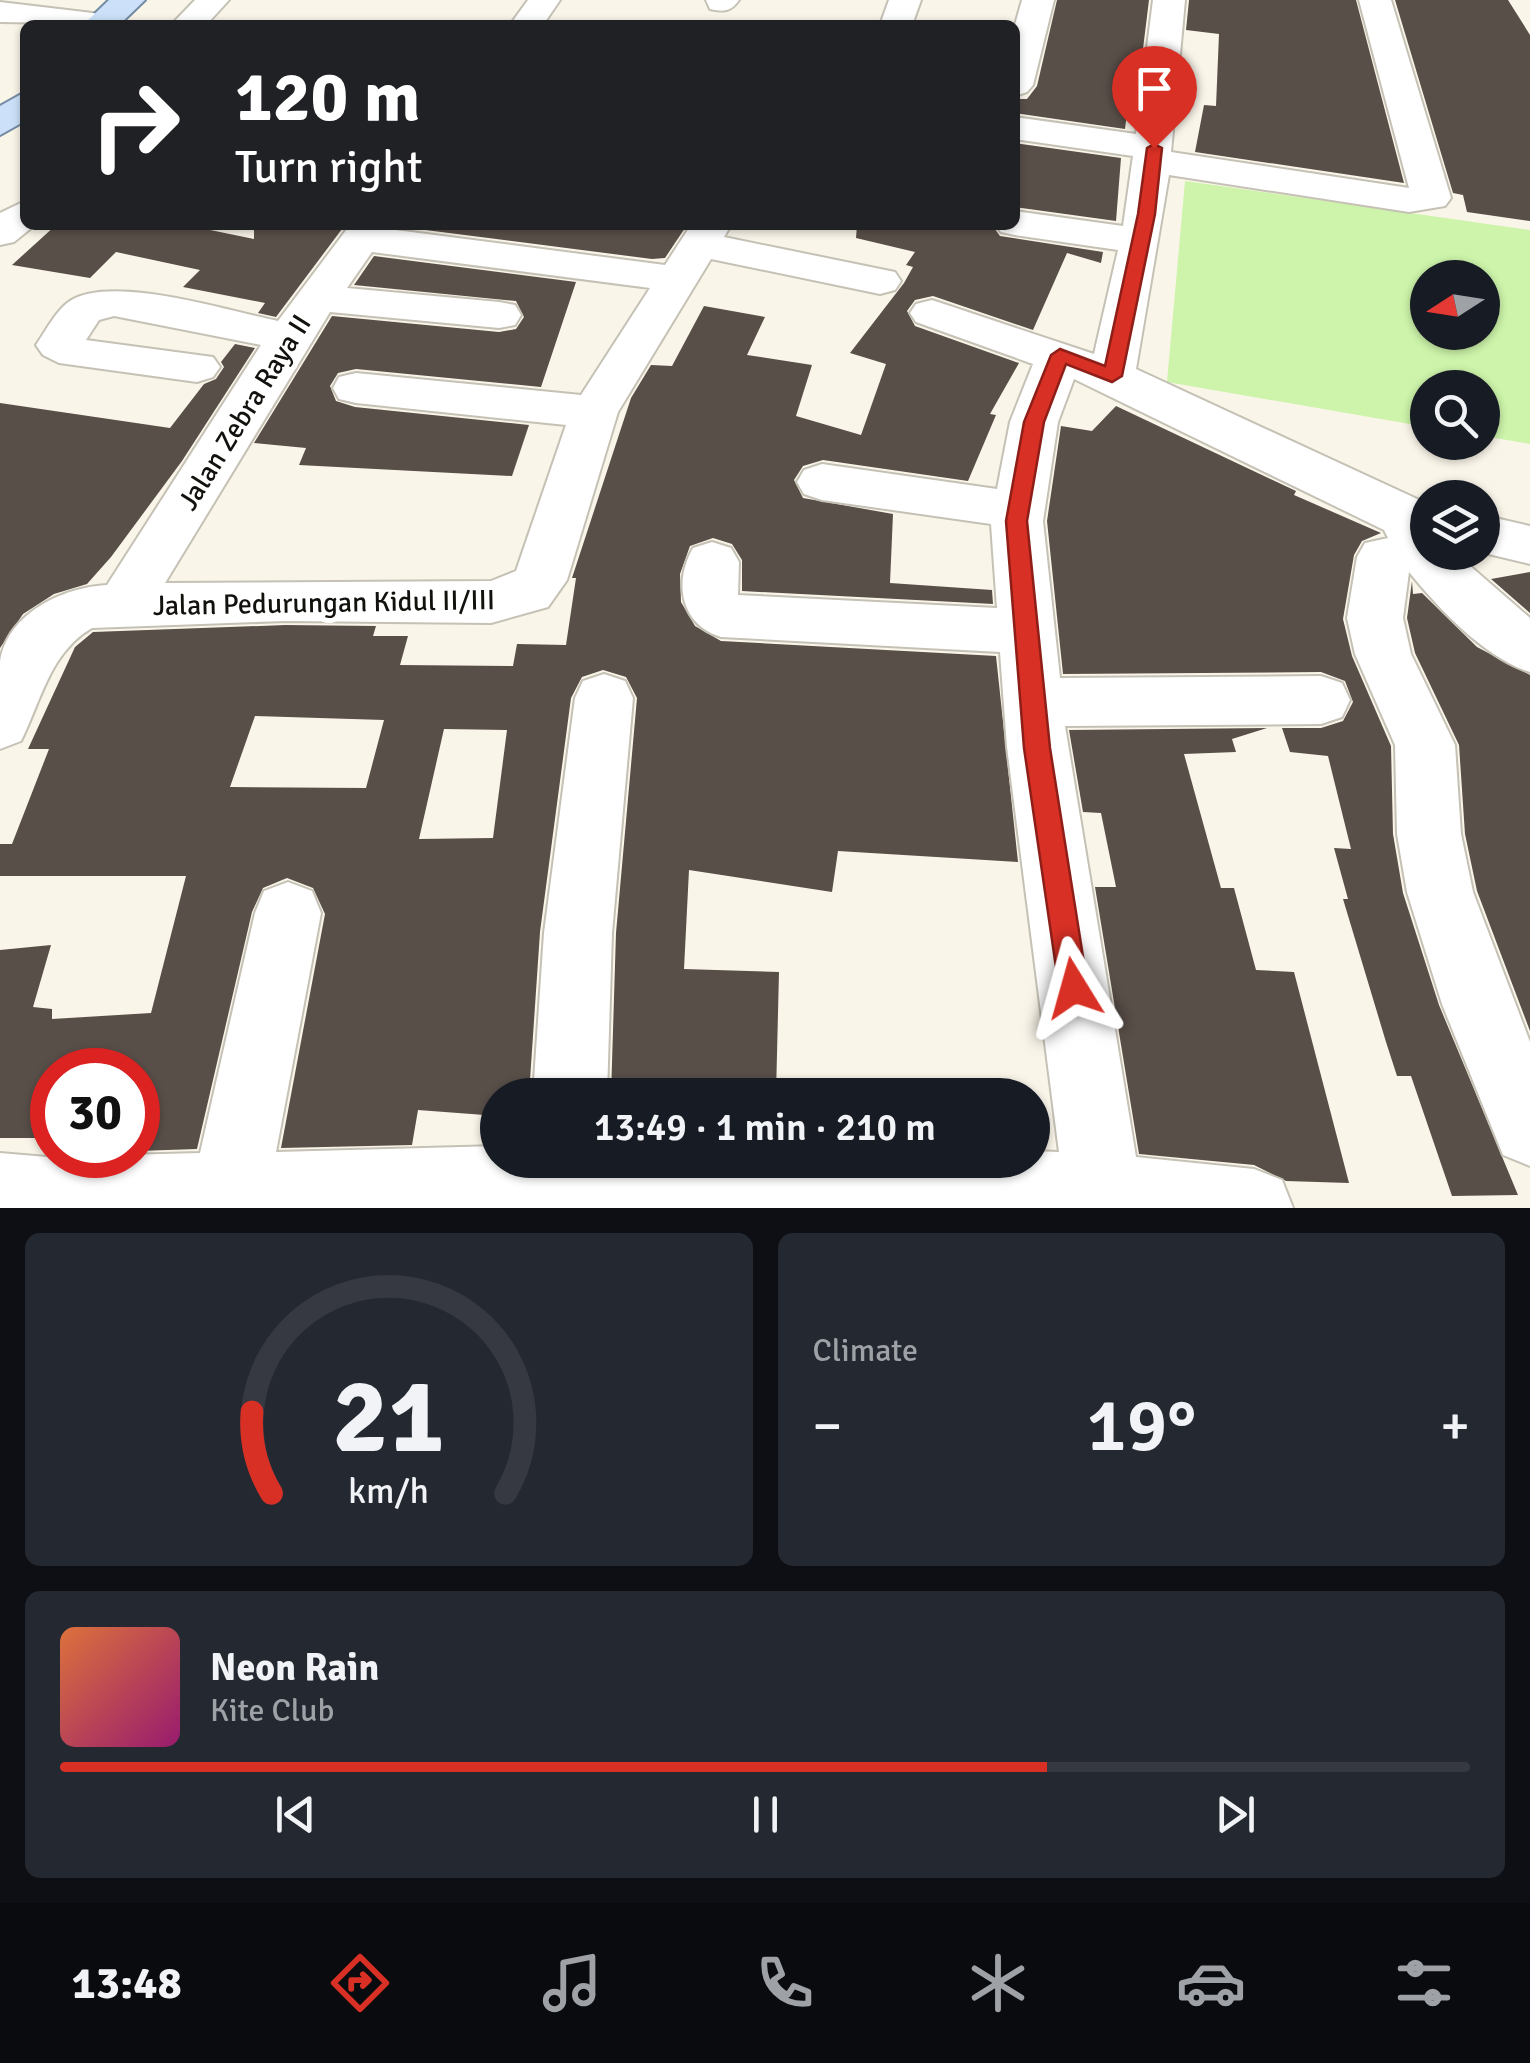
<!DOCTYPE html>
<meta charset="utf-8">
<style>
:root{--surface:#171b24;--page:#242831;--text:#f1f3f6;--muted:#9ea1a6;--line:#363941;--accent:#d93025}
body{margin:0;font-family:Signika,sans-serif;background:var(--page);color:var(--text);height:100vh;display:flex;flex-direction:column;font-size:38px;white-space:nowrap}
*{box-sizing:border-box;margin:0}
p{font-size:32px;color:var(--muted)}
.icon{flex:none;width:55px;height:55px;fill:none;stroke:currentColor;stroke-width:2;stroke-linecap:round;stroke-linejoin:round}
.map{position:relative;height:1208px;overflow:hidden}
.drawer{display:flex;flex-direction:column;gap:25px;padding:25px;background:#0d0f14;flex:1}
.drawer>*{flex:none}
.guide{position:absolute;left:20px;top:20px;width:1000px;height:210px;border-radius:15px;box-shadow:0 2px 8px #0004;background:#202124;color:#fff;overflow:hidden}
.needle{width:65px;rotate:258deg}
.buttons{position:absolute;left:1410px;top:260px;display:grid;gap:20px}
.buttons a{display:grid;place-items:center;width:90px;height:90px;border-radius:50%;background:var(--surface);box-shadow:0 2px 8px #0004;font-size:50px}
.speed{position:absolute;left:30px;top:1048px;display:flex;gap:20px;font-size:50px;font-weight:700;text-align:center}
.speed>*{display:grid;place-content:center;width:130px;height:130px;border-radius:50%;background:var(--surface);box-shadow:0 2px 8px #0004;line-height:1}
.speed .limit{border:15px solid #d22;background:#fff;color:#111}
.pin{position:absolute;display:grid;place-items:center;width:85px;height:85px;color:#fff;margin:-102px -42px;border-radius:50% 50% 50% 0;rotate:-45deg;box-shadow:0 0 10px #0007}
.pin .icon{rotate:45deg}
.me{position:absolute;width:110px;margin:-55px;rotate:352deg;stroke-linejoin:round;filter:drop-shadow(0 0 8px #0008)}
.turn{display:flex;align-items:center;gap:35px;height:210px;padding:0 50px;font-size:45px}
.turn .icon{width:130px;height:130px;stroke-width:2.5}
.turn b{display:block;font-size:70px;line-height:85px}
.big{font-size:75px;font-weight:600;line-height:1.1}
.drawer .card{flex:1;display:flex;flex-direction:column;justify-content:center;gap:15px;min-width:0;padding:0 35px;border-radius:15px;background:var(--page)}
.drawer .dial{align-items:center;gap:0}
.dial svg{height:260px;overflow:visible;fill:none;stroke:var(--line);stroke-width:7;stroke-linecap:round;text-anchor:middle}
.dial text{fill:var(--text);stroke:none}
.song{display:flex;align-items:center;gap:30px}
.cover{width:120px;height:120px;border-radius:15px;background:linear-gradient(135deg,hsl(20 70% 55%),hsl(320 70% 35%))}
.played{height:10px;border-radius:5px;background:linear-gradient(90deg,var(--accent) 70%,var(--line) 70%)}
.keys{display:flex;justify-content:space-around;direction:ltr}
.heat{display:flex;justify-content:space-between;align-items:center;font-size:55px;direction:ltr}
.drawer .tiles{flex:1;display:grid;gap:25px;grid-template-columns:1fr 1fr}
.card:last-child{grid-column:span 2}
.trip{position:absolute;left:480px;top:1078px;width:570px;height:100px;border-radius:50px;background:var(--surface);box-shadow:0 2px 8px #0004;font-weight:600;line-height:100px;text-align:center}
.menu{display:flex;height:160px;justify-content:space-around;align-items:center;background:#090b0e;color:var(--muted)}
.menu .icon{width:70px;height:70px}
.menu .current{color:var(--accent)}
.menu b{font-size:45px;color:var(--text)}
.map>svg:first-child{display:block}
</style>
<div class="map">
<svg width="1530" height="1208" viewBox="0 0 1530 1208">
<rect width="100%" height="100%" fill="#faf5e9"/>
<path fill="#cdf4aa" fill-rule="evenodd" d="M1185,181L1530,230V444L1483,436L1482,388H1428L1427,427L1167,382ZM1428,278H1482V332H1428Z"/>
<path fill="#594f49" fill-rule="evenodd" d="M1057,0H1149L1135,114L1127,113L1125,129L1015,113V99H1027L1037,86Z
M1189,0H1356L1404,183L1195,152L1204,105L1216,106L1219,34L1186,30Z
M1395,0H1508L1520,19L1530,35V221L1467,212L1463,195L1453,193Z
M1015,143L1121,158L1116,221L1015,207Z
M56,225H186L254,239V225H345L276,317L258,313L265,303L183,287L200,270L116,252L90,278L12,265Z
M687,225L665,258L652,259L394,226Z
M857,225H992L1000,236L1103,252L1101,263L1067,253L1033,330L933,296L915,300L907,311L915,326L1019,363L990,414L996,415L968,481L823,460L803,466L794,480L803,498L893,514L890,583L992,590L993,604L742,591V560L732,544L713,538L690,546L680,574L681,602L695,626L721,641L996,656L1018,862L838,851L832,892L689,870L684,969L779,972L776,1095H611L616,933L637,698L626,677L603,670L582,677L571,698L540,932L529,1095H498V1116L418,1110L412,1145L281,1148L325,914L313,888L287,878L263,888L252,912L197,1149L138,1151V1070H52V1138H0V950L51,945L33,1007L52,1009V1019L151,1013L186,876H0V844H12L49,749H28L75,647L93,632L285,625L376,626L373,636H408L400,665L513,666L517,644L566,645L576,578H572L631,398L651,365L672,366L704,306L765,317L747,355L812,365L796,416L861,435L886,364L850,353L904,283L913,267L906,265L915,252L856,238ZM255,716L384,720L366,788L230,787ZM444,729L507,730L493,838L419,839Z
M374,256L576,282L541,387L356,369L338,373L330,386L336,401L355,407L529,425L512,476L299,465L306,448L254,443L332,316L499,332L516,329L524,317L516,301L354,285Z
M235,344L255,348L182,461L111,557L87,584L54,594L23,614L0,648V403L170,428L204,384L216,379L224,367L221,362Z
M1116,406L1296,491L1294,495L1381,533L1362,541L1354,555L1343,619L1352,656L1391,746L1393,834L1403,893L1439,1005L1518,1195L1452,1196L1411,1076H1397L1386,1042L1343,899H1348L1334,848L1351,849L1328,756L1290,752L1282,728H1321L1343,721L1353,702L1345,681L1321,672L1063,674L1047,521L1061,426L1092,431Z
M1530,572V613L1491,579Z
M1412,581L1413,594L1422,593L1477,647L1530,675V1031L1477,891L1465,834L1459,745L1415,653L1407,618Z
M1267,728L1232,739L1236,752L1184,754L1221,888H1234L1256,970L1294,972L1349,1183L1286,1181L1254,1165L1139,1154L1095,887H1116L1101,813L1083,812L1069,730Z"/>
<g fill="none" stroke-linecap="round" stroke-linejoin="round">
<g stroke="#c5c1b5" stroke-width="4">
<path id="minor" d="M195,0H229L206,25H171Z
M528,0H560L543,25H510Z
M706,0H739C731,12 723,12 710,9Z
M889,0H921L912,25H880Z
M1022,0H1054L1033,85L1027,92L1015,96V25Z
M1153,0H1185L1171,152L1409,188L1359,0H1391L1451,198L1445,206L1409,212L1169,175L1136,369L1428,504V552H1454L1530,618V672C1485,658 1439,609 1409,572L1403,618L1411,654L1455,745L1461,834L1473,892L1530,1042V1166L1503,1155L1442,1004L1407,892L1397,834L1395,745L1355,654L1347,618L1357,557L1365,543L1388,538L1384,530L1074,379L1058,422L1043,521L1060,678L1321,676L1342,683L1350,700L1342,717L1321,724L1065,726L1136,1157L1254,1169L1282,1180L1293,1208H0V1153L47,1157L200,1153L255,913L264,891L288,882L312,891L321,913L276,1152L498,1146V1160H1032V1151L1059,1152L1007,747L1000,652L721,637C681,625 673,583 693,548L712,542L731,548L739,562L738,595L997,608L991,524L822,500L804,494L797,482L804,470L822,464L997,489L1010,422L1033,364L916,322L910,313L916,304L932,300L1094,354L1118,250L1015,235L1001,232L996,225H1015V211L1123,226L1133,156L1015,139V117L1136,134Z
M0,2L101,14L117,24L0,22Z
M25,201V225H35L14,242L0,245V213Z
M350,225H391L388,229L665,265L691,225H731L724,237L895,272L901,281L895,290L880,294L711,259L618,412L567,580L548,607L491,623L285,621L92,628C50,652 41,701 21,741L0,749C0,721 0,689 0,662C7,613 64,587 107,585L261,345L114,316L99,320L86,340L213,357L220,367L213,377L197,382L59,363L43,355L36,345C45,332 57,309 70,301C112,274 228,311 278,321ZM372,252L650,288L581,395L356,373L339,377L333,388L339,399L356,403L566,425L516,571L491,581L165,583L330,312L499,328L515,325L521,315L515,305L499,302L347,288Z
M1482,515L1530,526V564L1480,552Z
M604,674L625,681L633,698L612,933L607,1095H533L544,933L575,698L583,681Z"/>
</g>
<g stroke="#758ba4" stroke-width="4">
<path id="major" d="M109,0H145L119,25H83Z
M25,92V121L0,135V106Z"/>
</g>
<use href="#minor" fill="#fff" fill-rule="evenodd"/>
<use href="#major" fill="#cce1f9" fill-rule="evenodd"/>
</g>
<path fill="#d93025" stroke="#8d1f18" stroke-width="2.5" d="M1154,144L1162,148L1155,214L1122,376L1112,382L1066,364L1044,422L1027,521L1050,748L1088,988L1084,998L1074,1002L1063,998L1059,988L1024,748L1006,521L1024,422L1051,355L1060,349L1105,366L1138,214L1147,148Z"/>
<g text-anchor="middle" stroke-width="10" stroke-linejoin="round" paint-order="stroke">
<g font-size="28" fill="#12110d" stroke="#fff">
<text transform="translate(244 412) rotate(-58)" y="10">Jalan Zebra Raya II</text>
<text transform="translate(324 602) rotate(-1)" y="10">Jalan Pedurungan Kidul II/III</text>
</g>
</g>
</svg>
<div class="buttons">
<a><svg class="needle" viewBox="-14 -14 28 28"><path d="M0-13l5 13h-10z" fill="#e53935"/><path d="M0 13l5-13h-10z" fill="#9ea1a6"/></svg></a>
<a><svg class="icon" aria-label="search" viewBox="0 0 24 24"><circle cx="10" cy="10" r="6"/><path d="M15 15l6 6"/></svg></a>
<a><svg class="icon" aria-label="layers" viewBox="0 0 24 24"><path d="M12 4l9 5-9 5-9-5zM3 14l9 5 9-5"/></svg></a>
</div>
<div class="speed"><div class="limit">30</div></div>
<div class="pin" style="left:1154px;top:148px;background:#d93025"><svg class="icon" aria-label="arrive" viewBox="0 0 24 24"><path d="M6 21V4h12l-3 4 3 4H6"/></svg></div>
<svg class="me" style="left:1074px;top:988px" viewBox="-20 -20 40 40"><path d="M0-17L14 15 0 8-14 15z" fill="#d93025" stroke="#fff" stroke-width="4"/></svg>
<div class="trip">13:49 · 1 min · 210 m</div>
<div class="guide">
<div class="turn"><svg class="icon" aria-label="right" viewBox="0 0 24 24"><path d="M7 20v-9h11M14 6l5 5-5 5"/></svg><div><b>120 m</b>Turn right</div></div>
</div>
</div>
<section class="drawer">
<div class="tiles">
<div class="card dial"><svg viewBox="0 0 100 80">
<path d="M14 69A42 42 0 1 1 86 69"/>
<path d="M14 69A42 42 0 0 1 8 44" stroke="#d93025"/>
<text x="50" y="56" font-size="32" font-weight="700">21</text>
<text x="50" y="72" font-size="11">km/h</text>
</svg></div>
<div class="card"><p>Climate</p>
<div class="heat"><a>−</a><b class="big">19°</b><a>+</a></div>
</div>
<div class="card">
<div class="song"><i class="cover"></i><div><b>Neon Rain</b><p>Kite Club</p></div></div>
<div class="played"></div>
<div class="keys"><svg class="icon" aria-label="previous" viewBox="0 0 24 24"><path d="M18 5L8 12l10 7zM5 5v14"/></svg><svg class="icon" aria-label="pause" viewBox="0 0 24 24"><path d="M8 5v14M16 5v14"/></svg><svg class="icon" aria-label="next" viewBox="0 0 24 24"><path d="M6 5l10 7-10 7zM19 5v14"/></svg></div>
</div>
</div>
</section>
<nav class="menu">
<b>13:48</b>
<svg class="icon current" aria-label="directions" viewBox="0 0 24 24"><path d="M12 3l9 9-9 9-9-9zM9 14v-3h6M13 9l2 2-2 2"/></svg>
<svg class="icon" aria-label="music" viewBox="0 0 24 24"><path d="M9 18V5l10-2v13"/><circle cx="6" cy="18" r="3"/><circle cx="16" cy="16" r="3"/></svg>
<svg class="icon" aria-label="phone" viewBox="0 0 24 24"><path d="M5 4h4l2 5-3 2q2 4 5 5l2-3 5 2v4C11 20 4 13 5 4z"/></svg>
<svg class="icon" aria-label="climate" viewBox="0 0 24 24"><path d="M12 3v18M4 7l16 10M4 17L20 7"/></svg>
<svg class="icon" aria-label="car" viewBox="0 0 24 24"><path d="M5 17H2v-5l4-1 3-4h7l3 4 3 1v5h-3M9 17h6M6 11h13"/><circle cx="7" cy="17" r="2"/><circle cx="17" cy="17" r="2"/></svg>
<svg class="icon" aria-label="filters" viewBox="0 0 24 24"><path d="M4 7h16M4 17h16"/><circle cx="9" cy="7" r="2"/><circle cx="15" cy="17" r="2"/></svg>
</nav>
